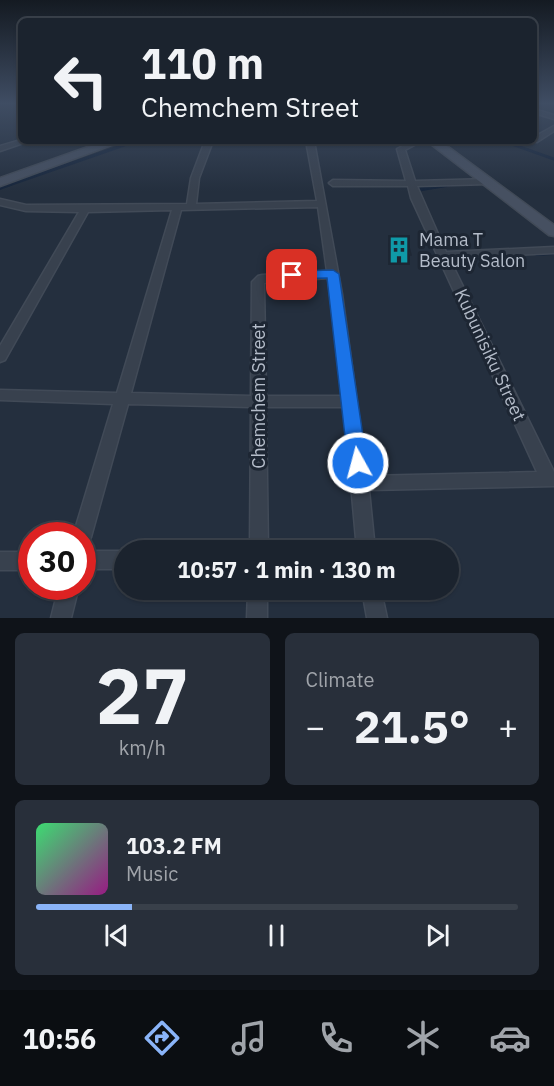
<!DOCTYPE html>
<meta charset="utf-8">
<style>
:root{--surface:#1b232e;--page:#282f3a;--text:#f1f3f6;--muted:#a0a4aa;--line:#39404a;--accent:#8ab4f8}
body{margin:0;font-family:"IBM Plex Sans",sans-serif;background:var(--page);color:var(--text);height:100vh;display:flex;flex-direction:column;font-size:22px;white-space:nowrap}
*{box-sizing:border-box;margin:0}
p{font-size:20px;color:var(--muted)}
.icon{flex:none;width:33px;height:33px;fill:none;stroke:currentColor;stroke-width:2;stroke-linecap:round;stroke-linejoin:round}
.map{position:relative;height:618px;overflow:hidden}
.sheet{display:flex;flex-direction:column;gap:15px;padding:15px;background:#0f1319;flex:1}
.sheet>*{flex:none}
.guide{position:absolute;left:18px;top:18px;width:519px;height:126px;border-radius:9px;box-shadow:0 2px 4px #0004,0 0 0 2px var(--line);background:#1b232e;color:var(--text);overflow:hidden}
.speed{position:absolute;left:18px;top:522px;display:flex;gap:12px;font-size:30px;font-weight:700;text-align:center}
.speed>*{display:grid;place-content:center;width:78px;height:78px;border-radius:50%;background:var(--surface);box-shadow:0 2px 4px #0004,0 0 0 2px var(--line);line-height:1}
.speed .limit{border:9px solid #d22;background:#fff;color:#111}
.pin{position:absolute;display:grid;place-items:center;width:51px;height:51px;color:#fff;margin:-26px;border-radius:12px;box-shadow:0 3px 9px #0006}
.me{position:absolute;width:66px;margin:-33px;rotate:353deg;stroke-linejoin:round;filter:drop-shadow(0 0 4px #0008)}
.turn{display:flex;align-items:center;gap:21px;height:126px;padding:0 24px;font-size:27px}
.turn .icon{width:78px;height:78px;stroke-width:2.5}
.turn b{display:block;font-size:42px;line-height:51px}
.big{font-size:45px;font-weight:800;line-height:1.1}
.sheet .tile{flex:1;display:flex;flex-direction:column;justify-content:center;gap:9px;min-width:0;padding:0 21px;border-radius:9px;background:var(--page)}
.sheet .dial{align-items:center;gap:0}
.dial b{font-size:78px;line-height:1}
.song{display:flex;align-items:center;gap:18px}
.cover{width:72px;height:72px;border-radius:9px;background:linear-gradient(135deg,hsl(140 70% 55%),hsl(310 70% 35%))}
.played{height:6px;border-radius:3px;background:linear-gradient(90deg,var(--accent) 20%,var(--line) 20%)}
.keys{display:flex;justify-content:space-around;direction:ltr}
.heat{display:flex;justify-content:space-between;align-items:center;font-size:33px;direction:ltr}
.sheet .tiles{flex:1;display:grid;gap:15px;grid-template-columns:1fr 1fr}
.tile:last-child{grid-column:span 2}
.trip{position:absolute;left:114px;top:540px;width:345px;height:60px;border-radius:30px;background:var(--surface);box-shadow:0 2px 4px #0004,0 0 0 2px var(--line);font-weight:800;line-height:60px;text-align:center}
.menu{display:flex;height:96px;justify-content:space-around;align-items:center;background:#0b0e12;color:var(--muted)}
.menu .icon{width:42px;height:42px}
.menu .current{color:var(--accent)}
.menu b{font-size:27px;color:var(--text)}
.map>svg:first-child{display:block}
</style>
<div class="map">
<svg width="554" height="618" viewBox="0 0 554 618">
<rect width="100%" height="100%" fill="#242f3e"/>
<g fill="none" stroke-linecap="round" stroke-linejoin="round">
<path stroke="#17263c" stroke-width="3" d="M503,141L554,159
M6,186L127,144
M440,186L446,185"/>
<path stroke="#17263c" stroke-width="4" d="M0,188L10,184
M416,190L446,185
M537,254L552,253"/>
</g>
<path fill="#364354" stroke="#1f2835" stroke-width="1.5" d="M393,243H408L411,255H390L389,244Z"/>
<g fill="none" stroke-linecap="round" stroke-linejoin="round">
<g stroke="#414a57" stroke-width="3">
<path id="street" d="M534,109L554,115V119L534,113Z
M554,126V131L537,142L531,141H534V137Z
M21,140L29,141L0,151V146Z
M205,141H213L199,178L196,204L317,201L306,141H314L342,294L367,476L537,472L411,198L408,186H333L329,183L333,180L406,181L397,149L412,141H422L405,150L415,181L491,179V183L488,184L417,186L446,252L554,247V253L449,258L554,472V486L369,490L375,550H357L344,407H266L268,550H250L251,407L128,404L91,537L88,543L82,545V536H73L113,404L0,400V390L117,393L172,210L88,212L5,360L0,362V346L79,212L26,211L0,205V199L26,205L187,204L191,178ZM318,207L327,271L262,275L258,276L252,282L251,396L131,393L181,210ZM328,278L343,396H266L264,283Z
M82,551H124V569H82Z
M0,552H32V570H0Z
M59,586H79L71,618H51Z
M248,590H267V618H247Z
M362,590H381L387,618H367Z"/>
</g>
<g stroke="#414a57" stroke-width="3">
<path id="secondary" d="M105,141H122L0,186V178Z
M427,141H440L554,225V236L549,235Z"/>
</g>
<use href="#street" fill="#38414e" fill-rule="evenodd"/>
<use href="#secondary" fill="#465061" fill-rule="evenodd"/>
</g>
<linearGradient id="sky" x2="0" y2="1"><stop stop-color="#141a22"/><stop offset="0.54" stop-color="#3f4d63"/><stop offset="1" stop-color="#3f4d63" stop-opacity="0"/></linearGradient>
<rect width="554" height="191" fill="url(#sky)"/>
<path fill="#1a73e8" stroke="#114b97" stroke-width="1.5" d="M333,270L339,274L367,463L364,468L358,470L351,468L348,463L327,278L292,279L286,275L292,271Z"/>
<defs>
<g id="building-bare" transform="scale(2.07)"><path d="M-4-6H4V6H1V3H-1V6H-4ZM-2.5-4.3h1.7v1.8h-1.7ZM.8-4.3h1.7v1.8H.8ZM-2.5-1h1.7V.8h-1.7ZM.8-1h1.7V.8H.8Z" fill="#0f9aa8" stroke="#1d2633" stroke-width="2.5" paint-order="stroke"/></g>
</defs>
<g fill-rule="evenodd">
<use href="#building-bare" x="399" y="250"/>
</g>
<g text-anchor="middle" stroke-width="6" stroke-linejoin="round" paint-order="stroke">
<g font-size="18" fill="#b4bcc9" stroke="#1d2633" text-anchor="start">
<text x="419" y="246">Mama T<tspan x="419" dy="21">Beauty Salon</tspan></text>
</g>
<g font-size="18" fill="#b4bcc9" stroke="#1d2633">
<text transform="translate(490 355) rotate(65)" y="6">Kubunisiku Street</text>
<text transform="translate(259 396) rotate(-90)" y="6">Chemchem Street</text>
</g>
</g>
</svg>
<div class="speed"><div class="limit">30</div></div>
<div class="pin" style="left:292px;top:275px;background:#d93025"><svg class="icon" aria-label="arrive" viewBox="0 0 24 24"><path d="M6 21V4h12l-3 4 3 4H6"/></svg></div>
<svg class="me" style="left:358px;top:463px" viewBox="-20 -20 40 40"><circle r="17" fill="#1a73e8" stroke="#fff" stroke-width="3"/><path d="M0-11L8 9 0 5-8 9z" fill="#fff"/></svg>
<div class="trip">10:57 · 1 min · 130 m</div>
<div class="guide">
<div class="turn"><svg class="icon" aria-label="left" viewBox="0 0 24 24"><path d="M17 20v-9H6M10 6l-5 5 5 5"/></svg><div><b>110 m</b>Chemchem Street</div></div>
</div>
</div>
<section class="sheet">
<div class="tiles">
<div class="tile dial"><b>27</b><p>km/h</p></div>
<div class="tile"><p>Climate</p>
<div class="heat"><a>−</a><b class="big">21.5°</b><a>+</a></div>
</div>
<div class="tile">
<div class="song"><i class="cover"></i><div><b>103.2 FM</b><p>Music</p></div></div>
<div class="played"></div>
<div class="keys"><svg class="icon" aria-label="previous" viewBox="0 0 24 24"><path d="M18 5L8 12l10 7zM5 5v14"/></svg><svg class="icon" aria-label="pause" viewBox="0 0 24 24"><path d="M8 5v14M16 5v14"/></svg><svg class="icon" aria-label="next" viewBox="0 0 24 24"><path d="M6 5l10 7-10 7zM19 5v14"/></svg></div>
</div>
</div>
</section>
<nav class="menu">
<b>10:56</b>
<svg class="icon current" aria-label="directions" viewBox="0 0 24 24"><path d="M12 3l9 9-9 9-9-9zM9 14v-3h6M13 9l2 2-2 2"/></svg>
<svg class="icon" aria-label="music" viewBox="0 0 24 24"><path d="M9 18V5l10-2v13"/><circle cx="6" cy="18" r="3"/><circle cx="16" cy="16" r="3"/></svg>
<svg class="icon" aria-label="phone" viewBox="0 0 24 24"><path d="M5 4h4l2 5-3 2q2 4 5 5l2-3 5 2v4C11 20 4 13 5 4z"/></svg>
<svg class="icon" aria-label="climate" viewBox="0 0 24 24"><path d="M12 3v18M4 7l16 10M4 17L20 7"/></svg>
<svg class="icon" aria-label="car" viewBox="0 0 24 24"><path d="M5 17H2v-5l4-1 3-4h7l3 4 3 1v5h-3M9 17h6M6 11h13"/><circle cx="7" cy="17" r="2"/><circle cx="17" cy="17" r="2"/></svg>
</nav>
